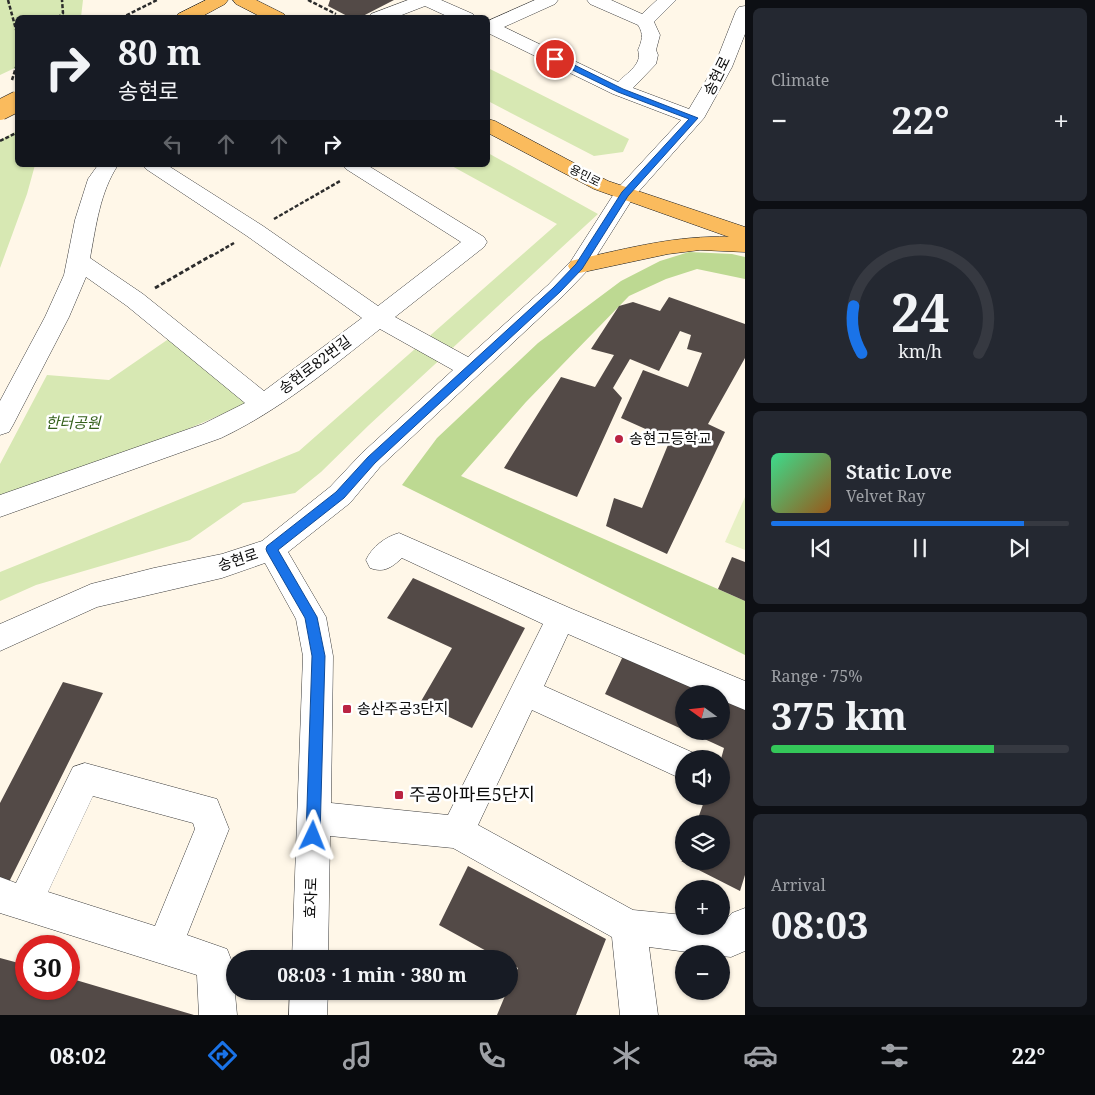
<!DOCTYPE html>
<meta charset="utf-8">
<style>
:root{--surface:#171b24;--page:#242831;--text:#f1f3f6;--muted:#9ea1a6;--line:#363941;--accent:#1a73e8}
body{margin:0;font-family:"Noto Serif","Noto Sans KR",serif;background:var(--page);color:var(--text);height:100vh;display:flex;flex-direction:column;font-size:19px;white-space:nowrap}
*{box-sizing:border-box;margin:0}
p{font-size:16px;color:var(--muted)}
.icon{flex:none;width:28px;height:28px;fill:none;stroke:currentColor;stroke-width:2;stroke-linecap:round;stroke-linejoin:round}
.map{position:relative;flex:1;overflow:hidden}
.drawer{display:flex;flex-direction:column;gap:8px;padding:8px;background:#0d0f14;width:350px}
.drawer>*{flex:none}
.guide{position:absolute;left:15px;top:15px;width:475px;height:152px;border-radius:8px;box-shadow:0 1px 4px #0004;background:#171b24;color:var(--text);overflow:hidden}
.needle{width:32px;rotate:285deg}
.tools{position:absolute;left:675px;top:685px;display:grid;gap:10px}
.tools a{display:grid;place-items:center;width:55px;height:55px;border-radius:50%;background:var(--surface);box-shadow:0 1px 4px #0004;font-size:25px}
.speed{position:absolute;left:15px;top:935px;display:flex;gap:10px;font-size:25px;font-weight:700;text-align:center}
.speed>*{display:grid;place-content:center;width:65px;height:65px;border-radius:50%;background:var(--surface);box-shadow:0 1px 4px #0004;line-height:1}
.speed .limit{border:8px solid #d22;background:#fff;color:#111}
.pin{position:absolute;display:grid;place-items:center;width:42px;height:42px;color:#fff;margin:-21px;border:2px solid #fff;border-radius:50%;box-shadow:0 1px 5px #0007}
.me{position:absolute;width:55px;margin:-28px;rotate:2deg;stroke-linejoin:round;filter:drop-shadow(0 0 4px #0008)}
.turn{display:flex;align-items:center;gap:18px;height:105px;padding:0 20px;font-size:22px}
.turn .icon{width:65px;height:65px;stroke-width:2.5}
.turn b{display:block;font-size:35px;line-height:42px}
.lanes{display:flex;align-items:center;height:48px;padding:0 20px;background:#0003;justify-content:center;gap:25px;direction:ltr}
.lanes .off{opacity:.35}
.big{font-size:38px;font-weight:700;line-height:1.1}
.drawer .widget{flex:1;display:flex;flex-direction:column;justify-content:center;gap:8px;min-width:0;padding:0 18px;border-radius:8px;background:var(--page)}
.drawer .dial{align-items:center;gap:0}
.dial svg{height:130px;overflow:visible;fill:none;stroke:var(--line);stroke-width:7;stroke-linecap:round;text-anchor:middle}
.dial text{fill:var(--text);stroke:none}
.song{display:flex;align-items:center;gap:15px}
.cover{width:60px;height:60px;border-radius:8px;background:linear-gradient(135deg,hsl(150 70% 55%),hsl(30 70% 35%))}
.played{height:5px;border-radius:2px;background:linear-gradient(90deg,var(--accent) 85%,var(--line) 85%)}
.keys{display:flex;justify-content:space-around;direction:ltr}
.heat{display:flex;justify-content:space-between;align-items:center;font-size:28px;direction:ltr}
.charge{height:8px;border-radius:4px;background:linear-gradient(90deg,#34c759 75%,var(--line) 0)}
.trip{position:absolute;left:226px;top:950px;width:292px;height:50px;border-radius:25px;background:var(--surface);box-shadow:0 1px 4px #0004;font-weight:700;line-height:50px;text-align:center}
.menu{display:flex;height:80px;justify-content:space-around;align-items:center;background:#090b0e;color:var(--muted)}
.menu .icon{width:35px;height:35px}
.menu .current{color:var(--accent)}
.menu b{font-size:22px;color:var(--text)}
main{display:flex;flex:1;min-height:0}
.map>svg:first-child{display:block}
</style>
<main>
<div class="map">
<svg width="745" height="1015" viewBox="0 0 745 1015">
<rect width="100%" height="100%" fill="#fff7e8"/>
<path fill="#d7e8b3" d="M0,0H83L81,17L18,18L17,67L0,75Z
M488,68L629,139L623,152L594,156L488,101Z
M17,131L18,165H35L27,194L0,268V140Z
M488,153L598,214L369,425L321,472L295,493L243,503L190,540L36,585L0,601V572L299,451L557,224L450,165H488Z
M170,338L248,403L183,431L0,497V464L47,375L109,380Z"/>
<path fill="#bdd992" d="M689,252L732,254L745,257V279L697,269L666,279L629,296L526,402L461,476L745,601V655L402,485L437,438L538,343L621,281L660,261Z"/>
<path fill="#e7f0c4" d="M745,497V550L725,542Z"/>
<path fill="#534a47" d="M330,0H394L359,18H351L328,6Z
M669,297L745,324V358L708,424L725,432L667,554L606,526L614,498L642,508L670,440L621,418L643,370L688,387L702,353L687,349L691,335L680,331L659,371L630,359L613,388L622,398L577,497L504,468L561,377L595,387L614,355L591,349L619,306L633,302L660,311Z
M732,557L745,562V601L718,589Z
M413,578L525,628L472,728L420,703L452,648L387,618Z
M624,654L714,694H684V730L605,694Z
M63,682L103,693L8,884L0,881V803Z
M721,697L745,707V875L740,891L681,861H721V824H696L706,796H721V759L724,748L687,731H721Z
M468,866L606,939L576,1015H497L507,991H510V985L518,968L510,963V959H501L439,925Z
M0,958L26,965V989H69V978L194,1015H0Z"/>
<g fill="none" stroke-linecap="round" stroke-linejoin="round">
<g stroke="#3d3d3d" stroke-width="1">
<path id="minor" d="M408,0H441L473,14L476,18H451L425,6L394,18H368L371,14Z
M535,0H558L555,4L504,27L618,82C627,73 643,64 638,50C642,41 644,34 638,25L590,4L587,0H611L642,14L657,0H676L654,22L660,35L656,50L658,55L656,64L633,88L689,109L714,67L736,11L739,7L745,6V34L732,67L704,118L633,198L587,271L564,295L380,467L350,503L288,552L326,617L333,656L331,803L448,815L543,624L402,558C391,568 384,573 370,568L366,560C372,547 385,537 399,533L572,609L745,681V710L721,700V694H706L568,634L544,686L696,754L698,759H684V780L532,710L478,825L633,910L684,915V926H721V920H725L732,913L745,908V951L731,957L721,956V954H703L649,947L658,1015H620L612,937L453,848L330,836L328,959H292L303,656L296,619L265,563L222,578L97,607L0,651V624L91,584L154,568L222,554L262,541L330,487L362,453L453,370L380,329C329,369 280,410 221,438L0,517V495L203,424L245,403L127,306L86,277L69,317L13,425L9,432L0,435V401L45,317L64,275L75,220L88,179L98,165H118C100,192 96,226 90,258L143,294L264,391L362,318L247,236L146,169L143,165H167L263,226L378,306L461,242L346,169L343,165H367L484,237L487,242L484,247L395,317L468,357L548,285L571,261L617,189L681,120L613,94L488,33V21Z
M85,763L217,799L229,829L187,935L227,949L232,962L237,1015H199L197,975L0,913V877L16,883L73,767ZM93,796L193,823L195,829L155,926L48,892Z
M290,991H328L327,1015H289Z"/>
</g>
<g stroke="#1b1b1b" stroke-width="1">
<path id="major" d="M206,0H228L225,4L199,18H175L178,14Z
M233,0H256L284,14L287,18H263L236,4Z
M488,119L495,121L608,181L745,227V252L700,250L668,254L579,273L571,271L568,266L571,261L579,259C629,248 678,235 729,237L594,189L488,133Z"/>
</g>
<path stroke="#2c2c2c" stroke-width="2.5" stroke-dasharray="4 2" stroke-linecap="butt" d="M8,0L18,37
M308,0L336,14
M58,18L63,13L62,0
M121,18L157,0
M12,80L18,61
M0,141L18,132
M274,219L340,181
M210,257L234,243"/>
<path stroke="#2c2c2c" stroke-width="3" stroke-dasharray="4.5 2.5" stroke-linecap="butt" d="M155,288L212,255"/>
<use href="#minor" fill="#fff" fill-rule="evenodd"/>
<use href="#major" fill="#fabb5d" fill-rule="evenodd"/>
<g stroke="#1b1b1b" stroke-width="21" stroke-linecap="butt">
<path id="major-bridge" d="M0,110L18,101"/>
</g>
<use href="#major-bridge" stroke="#fabb5d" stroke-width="20"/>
</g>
<path fill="#1a73e8" stroke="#114b97" d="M552,57H558L623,89L698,118L628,196L582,269L560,292L375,463L344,498L278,550L317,617L325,656L320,836L318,840L313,842L308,840L306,836L312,656L305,618L267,552L266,549L267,546L336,492L368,457L553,288L576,264L622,192L689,119L618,92L552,60Z"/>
<g fill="#ba2342" stroke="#fff" stroke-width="2">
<circle cx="619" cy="439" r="5"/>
<rect x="342" y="704" width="10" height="10" rx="2.5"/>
<rect x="394" y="790" width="10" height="10" rx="2.5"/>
</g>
<g text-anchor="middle" stroke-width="5" stroke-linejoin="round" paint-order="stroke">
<g font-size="12" fill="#0a0a0a" stroke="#fff">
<text transform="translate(585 176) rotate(27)" y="4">용민로</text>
</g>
<g font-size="15" fill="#0a0a0a" stroke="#fff">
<text transform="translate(717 76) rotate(-64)" y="5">송현로</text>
<text transform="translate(315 365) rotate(-37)" y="5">송현로82번길</text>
<text transform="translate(238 560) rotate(-18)" y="5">송현로</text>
<text transform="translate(311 898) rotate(-88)" y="5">효자로</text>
</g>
<g font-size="15" font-style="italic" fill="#35611c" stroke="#fff">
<text x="73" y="428">한터공원</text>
</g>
<g font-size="15" fill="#0a0a0a" stroke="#fff" text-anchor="start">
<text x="629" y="444">송현고등학교</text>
<text x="357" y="714">송산주공3단지</text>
</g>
<g font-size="18" fill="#0a0a0a" stroke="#fff" text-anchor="start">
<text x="409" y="801">주공아파트5단지</text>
</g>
</g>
</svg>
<div class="tools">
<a><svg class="needle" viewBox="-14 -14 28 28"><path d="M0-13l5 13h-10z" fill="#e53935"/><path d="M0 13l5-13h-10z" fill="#9ea1a6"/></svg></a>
<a><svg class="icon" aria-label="sound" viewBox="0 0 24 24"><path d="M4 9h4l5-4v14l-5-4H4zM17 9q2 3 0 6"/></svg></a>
<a><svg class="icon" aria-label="layers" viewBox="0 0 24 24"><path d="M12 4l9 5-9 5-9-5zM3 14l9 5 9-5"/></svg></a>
<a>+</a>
<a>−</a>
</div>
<div class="speed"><div class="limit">30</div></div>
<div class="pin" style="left:555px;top:59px;background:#d93025"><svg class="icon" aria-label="arrive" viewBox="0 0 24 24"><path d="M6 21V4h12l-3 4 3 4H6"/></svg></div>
<svg class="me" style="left:313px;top:836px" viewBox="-20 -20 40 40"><path d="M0-17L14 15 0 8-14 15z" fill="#1a73e8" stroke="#fff" stroke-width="4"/></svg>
<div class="trip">08:03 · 1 min · 380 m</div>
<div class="guide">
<div class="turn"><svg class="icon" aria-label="right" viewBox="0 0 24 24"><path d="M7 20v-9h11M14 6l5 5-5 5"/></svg><div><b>80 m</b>송현로</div></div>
<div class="lanes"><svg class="icon off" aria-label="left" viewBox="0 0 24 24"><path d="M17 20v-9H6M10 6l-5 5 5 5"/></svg><svg class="icon off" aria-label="ahead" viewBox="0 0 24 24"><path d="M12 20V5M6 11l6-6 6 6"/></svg><svg class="icon off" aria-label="ahead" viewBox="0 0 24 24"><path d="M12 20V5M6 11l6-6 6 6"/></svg><svg class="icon" aria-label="right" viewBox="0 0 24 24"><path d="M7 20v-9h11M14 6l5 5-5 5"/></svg></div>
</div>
</div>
<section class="drawer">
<div class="widget"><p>Climate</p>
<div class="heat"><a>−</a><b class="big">22°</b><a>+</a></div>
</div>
<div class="widget dial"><svg viewBox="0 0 100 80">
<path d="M14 69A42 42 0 1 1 86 69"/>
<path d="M14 69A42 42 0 0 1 9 40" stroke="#1a73e8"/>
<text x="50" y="56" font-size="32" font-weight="700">24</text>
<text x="50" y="72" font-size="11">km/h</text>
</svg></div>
<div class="widget">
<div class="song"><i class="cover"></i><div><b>Static Love</b><p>Velvet Ray</p></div></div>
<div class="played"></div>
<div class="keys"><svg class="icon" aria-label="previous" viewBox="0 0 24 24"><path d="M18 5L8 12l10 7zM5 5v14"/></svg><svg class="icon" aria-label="pause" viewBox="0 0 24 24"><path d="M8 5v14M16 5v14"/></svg><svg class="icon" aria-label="next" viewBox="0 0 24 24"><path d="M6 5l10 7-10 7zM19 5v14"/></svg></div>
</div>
<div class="widget"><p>Range · 75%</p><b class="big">375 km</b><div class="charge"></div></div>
<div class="widget"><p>Arrival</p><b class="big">08:03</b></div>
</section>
</main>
<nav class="menu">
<b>08:02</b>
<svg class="icon current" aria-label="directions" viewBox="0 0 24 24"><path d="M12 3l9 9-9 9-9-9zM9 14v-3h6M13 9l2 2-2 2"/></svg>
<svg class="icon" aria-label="music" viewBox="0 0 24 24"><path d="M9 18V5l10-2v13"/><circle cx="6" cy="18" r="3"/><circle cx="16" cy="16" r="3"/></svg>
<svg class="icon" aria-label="phone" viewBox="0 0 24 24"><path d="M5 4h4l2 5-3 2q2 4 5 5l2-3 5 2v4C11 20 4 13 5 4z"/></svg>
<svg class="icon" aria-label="climate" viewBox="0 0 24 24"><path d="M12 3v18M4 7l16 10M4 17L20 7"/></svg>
<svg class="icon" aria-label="car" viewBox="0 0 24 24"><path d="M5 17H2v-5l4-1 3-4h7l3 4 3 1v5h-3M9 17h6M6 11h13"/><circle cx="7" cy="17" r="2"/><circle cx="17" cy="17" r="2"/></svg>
<svg class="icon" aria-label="filters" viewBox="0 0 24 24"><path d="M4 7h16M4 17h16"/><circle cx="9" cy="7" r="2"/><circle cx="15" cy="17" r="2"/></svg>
<b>22°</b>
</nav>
